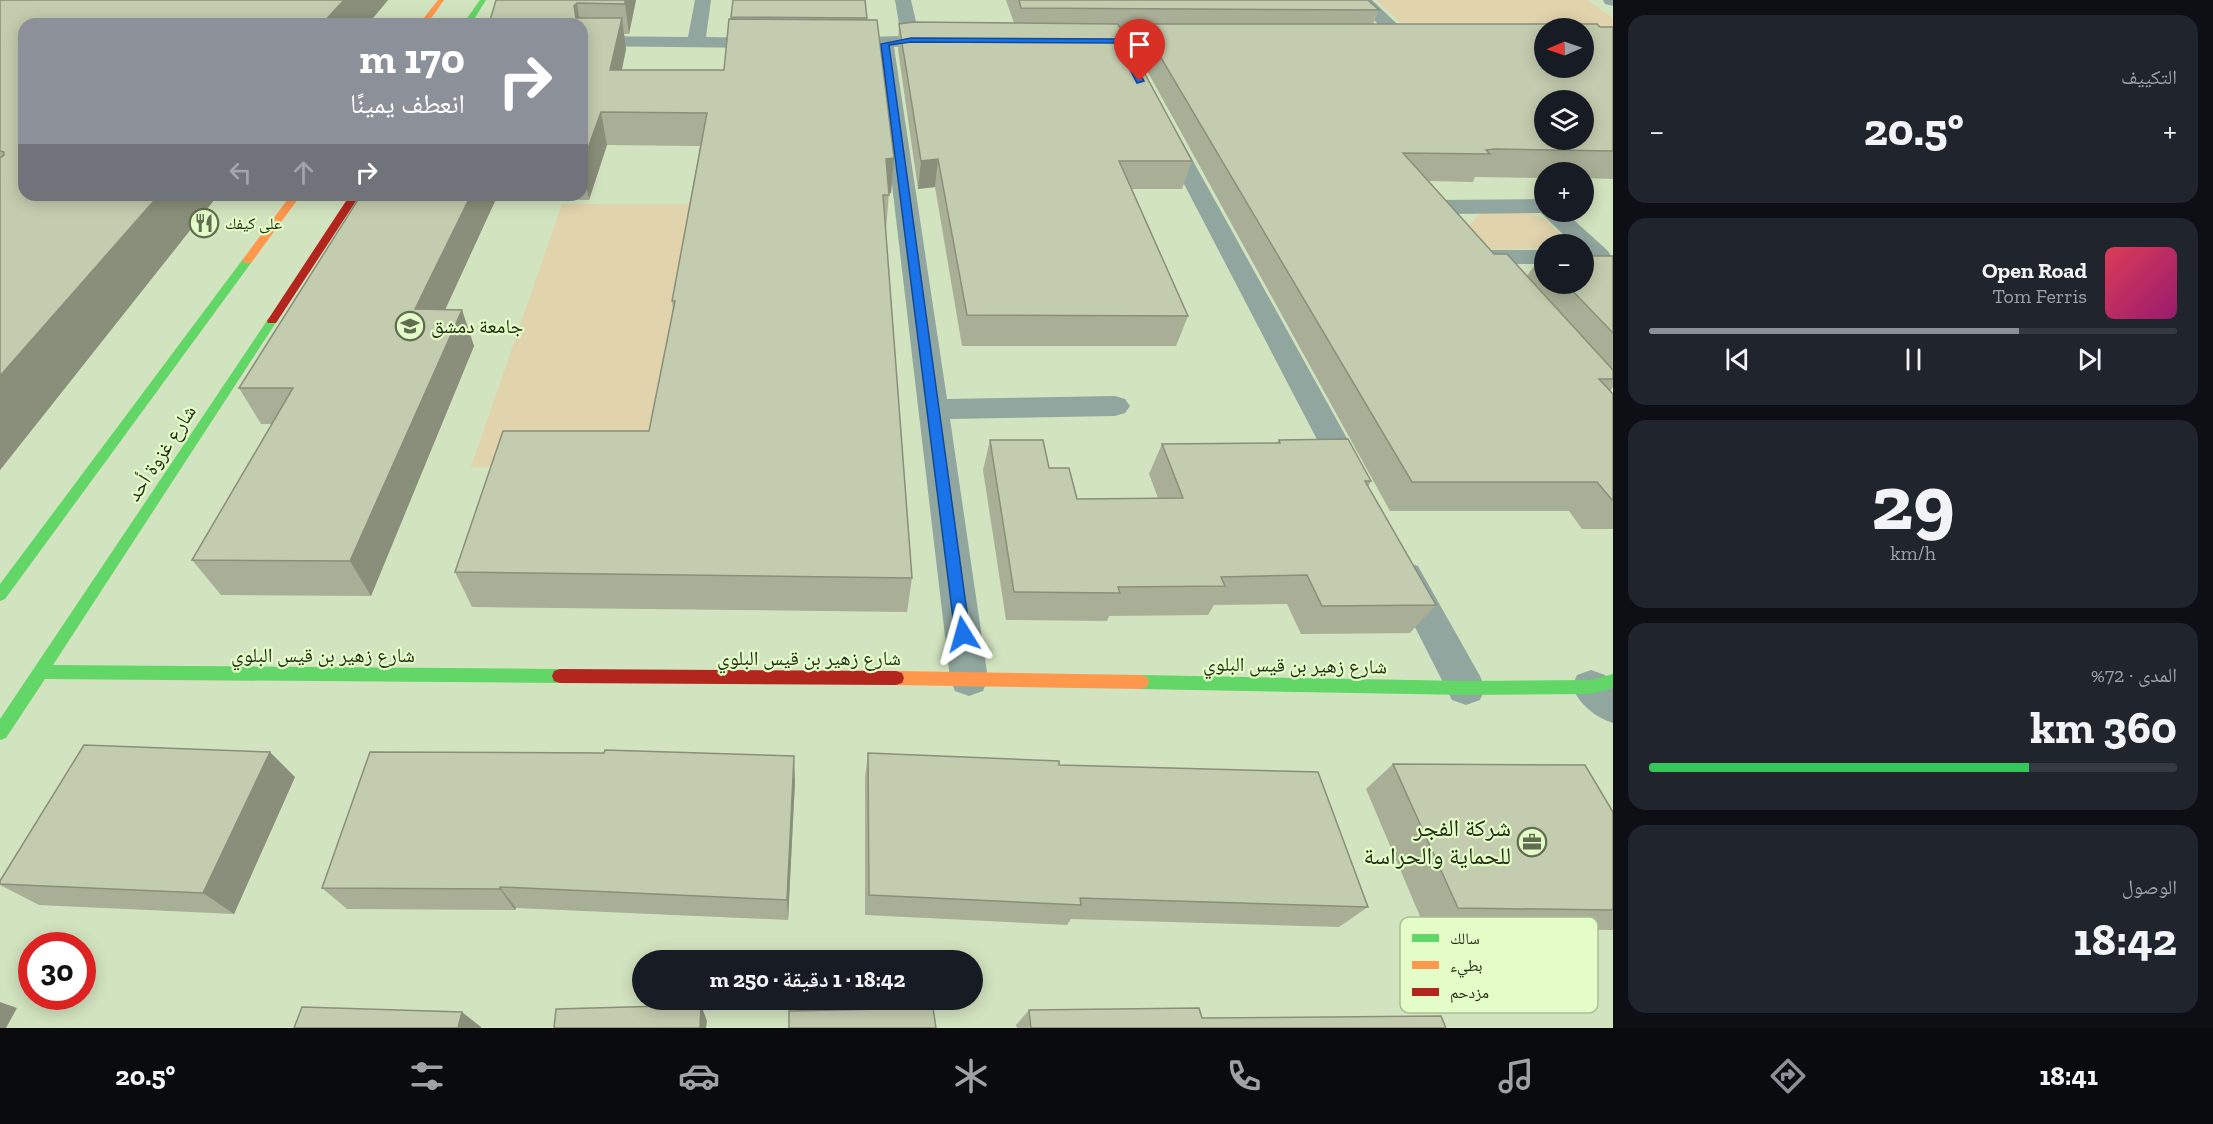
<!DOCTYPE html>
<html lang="ar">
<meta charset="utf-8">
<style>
:root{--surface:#171b24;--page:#20242c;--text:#f1f3f6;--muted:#9ea1a6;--line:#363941;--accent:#8c9099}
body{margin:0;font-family:"Zilla Slab","Noto Naskh Arabic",serif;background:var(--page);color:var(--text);direction:rtl;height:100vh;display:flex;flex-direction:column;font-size:22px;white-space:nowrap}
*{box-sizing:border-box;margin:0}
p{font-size:20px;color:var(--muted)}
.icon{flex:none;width:33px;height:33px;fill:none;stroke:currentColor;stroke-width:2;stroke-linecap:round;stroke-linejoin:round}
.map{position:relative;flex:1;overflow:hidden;direction:ltr}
.sheet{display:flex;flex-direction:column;gap:15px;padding:15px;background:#0d0f14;width:600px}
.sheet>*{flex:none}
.banner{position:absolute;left:18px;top:18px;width:570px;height:183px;border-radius:18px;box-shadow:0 3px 15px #0003;direction:rtl;background:#8c9099;color:#fff;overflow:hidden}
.needle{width:39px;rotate:268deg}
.fabs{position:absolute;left:1534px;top:18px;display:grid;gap:12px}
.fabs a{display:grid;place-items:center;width:60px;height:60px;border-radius:50%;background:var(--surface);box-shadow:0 3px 15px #0003;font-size:30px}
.speed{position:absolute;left:18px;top:932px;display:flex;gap:12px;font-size:30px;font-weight:700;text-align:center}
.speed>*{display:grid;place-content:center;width:78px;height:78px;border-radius:50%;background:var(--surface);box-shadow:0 3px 15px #0003;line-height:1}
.speed .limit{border:9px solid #d22;background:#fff;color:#111}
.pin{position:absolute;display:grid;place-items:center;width:51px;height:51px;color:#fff;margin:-62px -26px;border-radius:50% 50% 50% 0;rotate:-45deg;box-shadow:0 0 6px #0007}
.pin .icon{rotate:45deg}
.me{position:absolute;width:66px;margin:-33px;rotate:352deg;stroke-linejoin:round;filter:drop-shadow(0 0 4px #0008)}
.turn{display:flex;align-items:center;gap:21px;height:126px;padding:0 24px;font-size:27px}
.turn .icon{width:78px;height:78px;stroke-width:2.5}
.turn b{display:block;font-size:42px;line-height:51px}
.lanes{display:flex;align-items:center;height:57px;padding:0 24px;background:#0003;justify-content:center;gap:30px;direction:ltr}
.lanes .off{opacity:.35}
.big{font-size:45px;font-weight:700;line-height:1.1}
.sheet .widget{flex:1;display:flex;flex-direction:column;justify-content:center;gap:9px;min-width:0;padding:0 21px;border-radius:18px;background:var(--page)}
.sheet .dial{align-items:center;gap:0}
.dial b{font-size:78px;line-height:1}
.song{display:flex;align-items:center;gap:18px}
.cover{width:72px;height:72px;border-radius:9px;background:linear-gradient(135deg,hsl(350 70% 55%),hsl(320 70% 35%))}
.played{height:6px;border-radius:3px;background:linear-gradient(90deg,var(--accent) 70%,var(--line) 70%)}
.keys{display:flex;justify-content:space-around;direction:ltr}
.heat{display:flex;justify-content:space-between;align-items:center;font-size:33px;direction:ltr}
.charge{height:9px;border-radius:4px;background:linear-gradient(90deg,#34c759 72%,var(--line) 0)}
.trip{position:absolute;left:632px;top:950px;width:351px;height:60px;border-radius:30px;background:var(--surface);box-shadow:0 3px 15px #0003;font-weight:700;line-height:60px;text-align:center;direction:rtl}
.tab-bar{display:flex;height:96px;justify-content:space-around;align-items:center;background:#090b0e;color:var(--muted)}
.tab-bar .icon{width:42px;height:42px}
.tab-bar .selected{color:var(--accent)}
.tab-bar b{font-size:27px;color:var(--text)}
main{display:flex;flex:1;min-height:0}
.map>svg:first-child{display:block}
</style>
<main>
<section class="sheet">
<div class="widget"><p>التكييف</p>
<div class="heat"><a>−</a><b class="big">20.5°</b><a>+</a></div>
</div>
<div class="widget">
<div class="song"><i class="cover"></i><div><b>Open Road</b><p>Tom Ferris</p></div></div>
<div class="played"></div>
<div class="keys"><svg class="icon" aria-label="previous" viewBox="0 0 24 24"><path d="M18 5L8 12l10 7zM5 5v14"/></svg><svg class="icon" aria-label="pause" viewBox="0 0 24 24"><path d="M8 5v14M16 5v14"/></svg><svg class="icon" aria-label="next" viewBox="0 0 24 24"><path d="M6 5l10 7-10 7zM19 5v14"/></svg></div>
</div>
<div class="widget dial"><b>29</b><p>km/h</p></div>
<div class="widget"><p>المدى · 72%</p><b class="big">360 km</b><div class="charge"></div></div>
<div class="widget"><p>الوصول</p><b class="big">18:42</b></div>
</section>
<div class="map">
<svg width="1613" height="1028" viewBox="0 0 1613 1028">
<rect width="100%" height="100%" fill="#d2e3bf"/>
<path fill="#e1d3ac" d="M1376,0H1587L1613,18V38L1584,28H1545L1416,37Z
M562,204H695L652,467H471Z
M1481,212L1527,213L1545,219L1566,241L1562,244H1545V248L1493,250L1469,226Z"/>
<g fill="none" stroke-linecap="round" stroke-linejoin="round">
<path fill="#91a69f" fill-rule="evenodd" d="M695,0H711L706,37L772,38L778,39L781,43L778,47L772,48L582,46V36L688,37Z
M895,0H911L919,35L949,36L952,40L949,44L943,45L894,47L947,399L1115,396L1125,399L1130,406L1125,413L1115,416L950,419L988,679L983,691L969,696L955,691L950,679L876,48H836L830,47L827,43L830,39L836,38L901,36Z
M1354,0H1372L1413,39L1416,43L1413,47H1401Z
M1603,0H1613V6L1605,4Z
M1082,36L1180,37L1186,38L1189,42L1186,46L1180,47L1076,45L1073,41L1076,37Z
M1167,126L1174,128L1177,132L1369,478L1364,486L1353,490L1342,486L1337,478L1157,132L1160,128Z
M1545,199V212H1565L1608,251L1611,256L1608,261L1584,263V244H1573L1541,213L1437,214L1429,212L1425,207L1429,202L1437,200Z
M1470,237L1479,239L1489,250H1545V264H1482L1473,262L1458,244L1461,239Z
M1406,562L1418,566L1480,676L1485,688L1480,700L1466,705L1452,700L1389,576L1394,566Z
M1591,670L1605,675L1613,682V723C1595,717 1580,705 1572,687L1577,675Z"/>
<path fill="#63d668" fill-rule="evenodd" d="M480,0H486L471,24H463Z
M247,258L252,261L251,263L5,599L0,601V584L243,259Z
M272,318L277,321L53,665L560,669L566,671L568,676L566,681L560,683L45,679L6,738L0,740V719L268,319Z
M1613,674V688L1591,694L1466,695L1141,689L1135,687L1133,682L1135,677L1141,675L1466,681L1591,680Z"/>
<path fill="#ff974d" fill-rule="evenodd" d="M438,0H444L427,24H419Z
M291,195H301L251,263H243V259Z
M896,671L1141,675L1147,677L1149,682L1147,687L1141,689L896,685L890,683L888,678L890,673Z"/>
<path fill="#b3261e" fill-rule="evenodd" d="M350,195H360L276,323H268L267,321Z
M560,669L896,671L902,673L904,678L902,683L896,685L560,683L554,681L552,676L554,671Z"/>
</g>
<path fill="#a9af96" d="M0,0H388L368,24H24L218,195L0,470Z
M496,0H636L629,34H624L626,49L622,70H724L731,19L733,0L867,18L894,158L891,193H889L886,230L912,578L907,612L472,607L455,572L649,431L673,309L672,301L700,146L607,145L589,200L496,199L445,309L462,310L474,346L371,596L221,595L192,560L272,424H261L239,388L361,195H582V24Z
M1006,0H1368L1379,10L1373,24L1613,27V179L1584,178V172H1545V178L1477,177H1475L1473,182L1428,181L1494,254L1527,276L1541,256H1545V284H1584L1613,256V387L1610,391L1613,394V529H1582L1569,511H1390L1135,49L1139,34H1124L1192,161L1182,189H1132L1188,316L1176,346H962L935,187L918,189L898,50L899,24L1014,23Z
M990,440L1049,468L1077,499L1158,498L1149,474L1162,444L1277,443L1279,440L1371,481L1368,487L1436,605L1410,633L1301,634L1287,604L1214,605L1208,615L1109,616L1107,621L1006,620L983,470Z
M868,753L1059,765L1368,907L1339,927L1071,919L1067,925L865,915V778Z
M1393,764L1613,812V930L1425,928L1366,789Z
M295,777L234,914L39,905L0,885V881Z
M795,781L788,920L516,908L515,910L347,909L322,888Z
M1029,1010L1202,1018L1446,1028H1017L1016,1025Z"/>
<path fill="#898f7a" d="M344,0H388L368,24H322Z
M625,0H636L629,34L625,4Z
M577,3L580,24H578L574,6Z
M622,18L626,49L615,102L610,70Z
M601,112L607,145L589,200L582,165Z
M894,158L891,193L883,194L886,159Z
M938,159L935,187L918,189L921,161Z
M159,195H218L0,470V376Z
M471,195H495L496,199L429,345L415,309Z
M462,310L474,346L371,596L350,561Z
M270,752L295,777L234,914L203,893Z
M794,756L795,781L788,920L787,900Z
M500,887L516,908L515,910L500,889Z
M0,1002L17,1008L6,1028H0Z
M701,1005L707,1021L706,1028H700Z
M462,1012L481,1027V1028H458Z"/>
<path fill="#c4ccaf" stroke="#898f7a" stroke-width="1.5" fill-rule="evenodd" d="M0,0H344L322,24H24V195H159L0,376V158L4,155V152L0,151Z
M496,0H625V4L577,3L574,6L576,18H622L610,70H724L729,19L877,20L894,158L886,159L889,195H883L912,578L455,572L503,431H649L675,301H672L707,113L601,112L582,165V24H489Z
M733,0H865L867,18L731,17Z
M1019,0H1368L1379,10L1021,8Z
M913,22L1118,24L1192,161H1119L1188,316L967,315L938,159L921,161L899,24Z
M1141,24H1597L1600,27H1613V151L1494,149L1486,150L1490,154L1403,153L1494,254H1507L1613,370V379H1599L1613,394V500H1612L1597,482H1412ZM1545,28H1584V68H1545ZM1545,100H1584V140H1545Z
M361,195H471L415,309L462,310L350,561L192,560L293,388H239Z
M1584,256H1613V333L1566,284H1584Z
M1348,439L1371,481H1365L1436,605L1322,606L1307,575L1221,577L1225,586L1118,587L1120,593L1014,592L990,440H1043L1049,468H1069L1077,499L1183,498L1162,444L1280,443L1279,440Z
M84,745L270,752L203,893L0,884V881Z
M605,750L794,756L787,900L500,887V889L322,888L370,752L604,753Z
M868,753L1059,761V765L1318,772L1368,907L1080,898L1081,905L869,895Z
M1393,764L1585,765L1613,812V910L1458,908Z
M701,1005L700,1028H554L556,1009Z
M302,1007L462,1012L458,1028H294Z
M933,1008L936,1028H789V1011Z
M1199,1008L1202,1018L1441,1016L1446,1028H1031L1029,1010Z"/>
<path fill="#1a73e8" stroke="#114b97" stroke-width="1.5" d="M911,38L1119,39L1123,41L1144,81L1137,83L1116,43L911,42L889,45L970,634L968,638L963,640L957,638L955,634L881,44Z"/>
<defs>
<g id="restaurant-ring" transform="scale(1.5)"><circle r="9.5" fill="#e4fdc8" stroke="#606d50" stroke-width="1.5"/><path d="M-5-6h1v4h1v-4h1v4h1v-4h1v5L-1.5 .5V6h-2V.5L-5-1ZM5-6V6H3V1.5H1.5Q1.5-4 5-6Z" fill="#606d50"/></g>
<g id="university-ring" transform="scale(1.5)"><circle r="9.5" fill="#e4fdc8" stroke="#606d50" stroke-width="1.5"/><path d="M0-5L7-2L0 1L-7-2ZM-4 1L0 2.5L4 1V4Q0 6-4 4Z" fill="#606d50"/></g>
<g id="office-ring" transform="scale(1.5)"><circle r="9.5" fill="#e4fdc8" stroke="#606d50" stroke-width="1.5"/><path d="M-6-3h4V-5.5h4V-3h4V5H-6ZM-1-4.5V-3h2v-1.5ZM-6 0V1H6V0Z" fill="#606d50"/></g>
</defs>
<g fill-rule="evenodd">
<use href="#restaurant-ring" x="204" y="223"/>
<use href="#university-ring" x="410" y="326"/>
<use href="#office-ring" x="1532" y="842"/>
</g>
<g text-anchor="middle" stroke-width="4.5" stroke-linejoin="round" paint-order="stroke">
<g font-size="16" fill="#232e14" stroke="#e4fdc8" text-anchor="start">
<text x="225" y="229">على كيفك</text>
</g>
<g font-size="20" fill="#232e14" stroke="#e4fdc8" text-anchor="start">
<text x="431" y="333">جامعة دمشق</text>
</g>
<g font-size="20" fill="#232e14" stroke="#e4fdc8">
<text transform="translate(161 453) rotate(-57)" y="7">شارع غزوة أحد</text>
<text x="323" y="662">شارع زهير بن قيس البلوي</text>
<text x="809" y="665">شارع زهير بن قيس البلوي</text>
<text transform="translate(1295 665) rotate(1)" y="7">شارع زهير بن قيس البلوي</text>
</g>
<g font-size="24" fill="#232e14" stroke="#e4fdc8" text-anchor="end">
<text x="1511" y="836">شركة الفجر<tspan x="1511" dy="28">للحماية والحراسة</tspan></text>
</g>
</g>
<rect x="1400" y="917" width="198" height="96" rx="9" fill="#e4fdc8" stroke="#aabf92" stroke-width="1.5"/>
<rect x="1412" y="934" width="27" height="8" fill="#63d668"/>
<rect x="1412" y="961" width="27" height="8" fill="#ff974d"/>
<rect x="1412" y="988" width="27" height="8" fill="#b3261e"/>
<g font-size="16" fill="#232e14">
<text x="1450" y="944">سالك</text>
<text x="1450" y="971">بطيء</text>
<text x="1450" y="998">مزدحم</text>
</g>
</svg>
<div class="fabs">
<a><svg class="needle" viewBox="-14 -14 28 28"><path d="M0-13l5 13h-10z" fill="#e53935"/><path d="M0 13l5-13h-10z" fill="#9ea1a6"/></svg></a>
<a><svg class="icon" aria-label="layers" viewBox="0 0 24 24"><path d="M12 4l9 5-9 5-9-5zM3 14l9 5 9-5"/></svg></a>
<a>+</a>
<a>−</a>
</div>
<div class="speed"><div class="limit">30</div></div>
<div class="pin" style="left:1140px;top:81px;background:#d93025"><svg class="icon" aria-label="arrive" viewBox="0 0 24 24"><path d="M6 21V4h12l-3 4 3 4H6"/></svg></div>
<svg class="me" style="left:963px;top:634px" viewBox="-20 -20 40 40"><path d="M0-17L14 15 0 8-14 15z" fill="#1a73e8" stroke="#fff" stroke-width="4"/></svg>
<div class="trip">18:42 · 1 دقيقة · 250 m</div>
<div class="banner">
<div class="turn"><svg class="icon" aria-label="right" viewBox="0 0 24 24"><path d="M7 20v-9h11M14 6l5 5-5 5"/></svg><div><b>170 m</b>انعطف يمينًا</div></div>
<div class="lanes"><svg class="icon off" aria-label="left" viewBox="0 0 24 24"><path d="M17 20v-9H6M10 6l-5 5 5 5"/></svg><svg class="icon off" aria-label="ahead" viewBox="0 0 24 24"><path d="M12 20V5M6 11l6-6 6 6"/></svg><svg class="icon" aria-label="right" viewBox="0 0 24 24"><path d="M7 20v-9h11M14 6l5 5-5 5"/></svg></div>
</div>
</div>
</main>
<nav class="tab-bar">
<b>18:41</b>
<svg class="icon selected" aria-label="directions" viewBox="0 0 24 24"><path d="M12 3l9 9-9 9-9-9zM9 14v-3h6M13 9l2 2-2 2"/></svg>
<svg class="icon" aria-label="music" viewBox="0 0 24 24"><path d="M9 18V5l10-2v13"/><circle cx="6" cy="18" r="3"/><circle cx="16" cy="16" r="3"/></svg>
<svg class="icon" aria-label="phone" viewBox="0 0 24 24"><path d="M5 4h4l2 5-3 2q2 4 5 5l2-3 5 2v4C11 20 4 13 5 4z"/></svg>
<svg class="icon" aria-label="climate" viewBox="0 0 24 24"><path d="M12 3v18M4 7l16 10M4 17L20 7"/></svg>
<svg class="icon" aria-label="car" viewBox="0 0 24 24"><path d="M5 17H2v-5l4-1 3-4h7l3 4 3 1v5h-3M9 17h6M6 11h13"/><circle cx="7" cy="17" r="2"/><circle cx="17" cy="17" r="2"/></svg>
<svg class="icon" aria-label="filters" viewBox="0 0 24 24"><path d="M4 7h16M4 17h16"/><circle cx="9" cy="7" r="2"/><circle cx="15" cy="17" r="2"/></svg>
<b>20.5°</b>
</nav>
